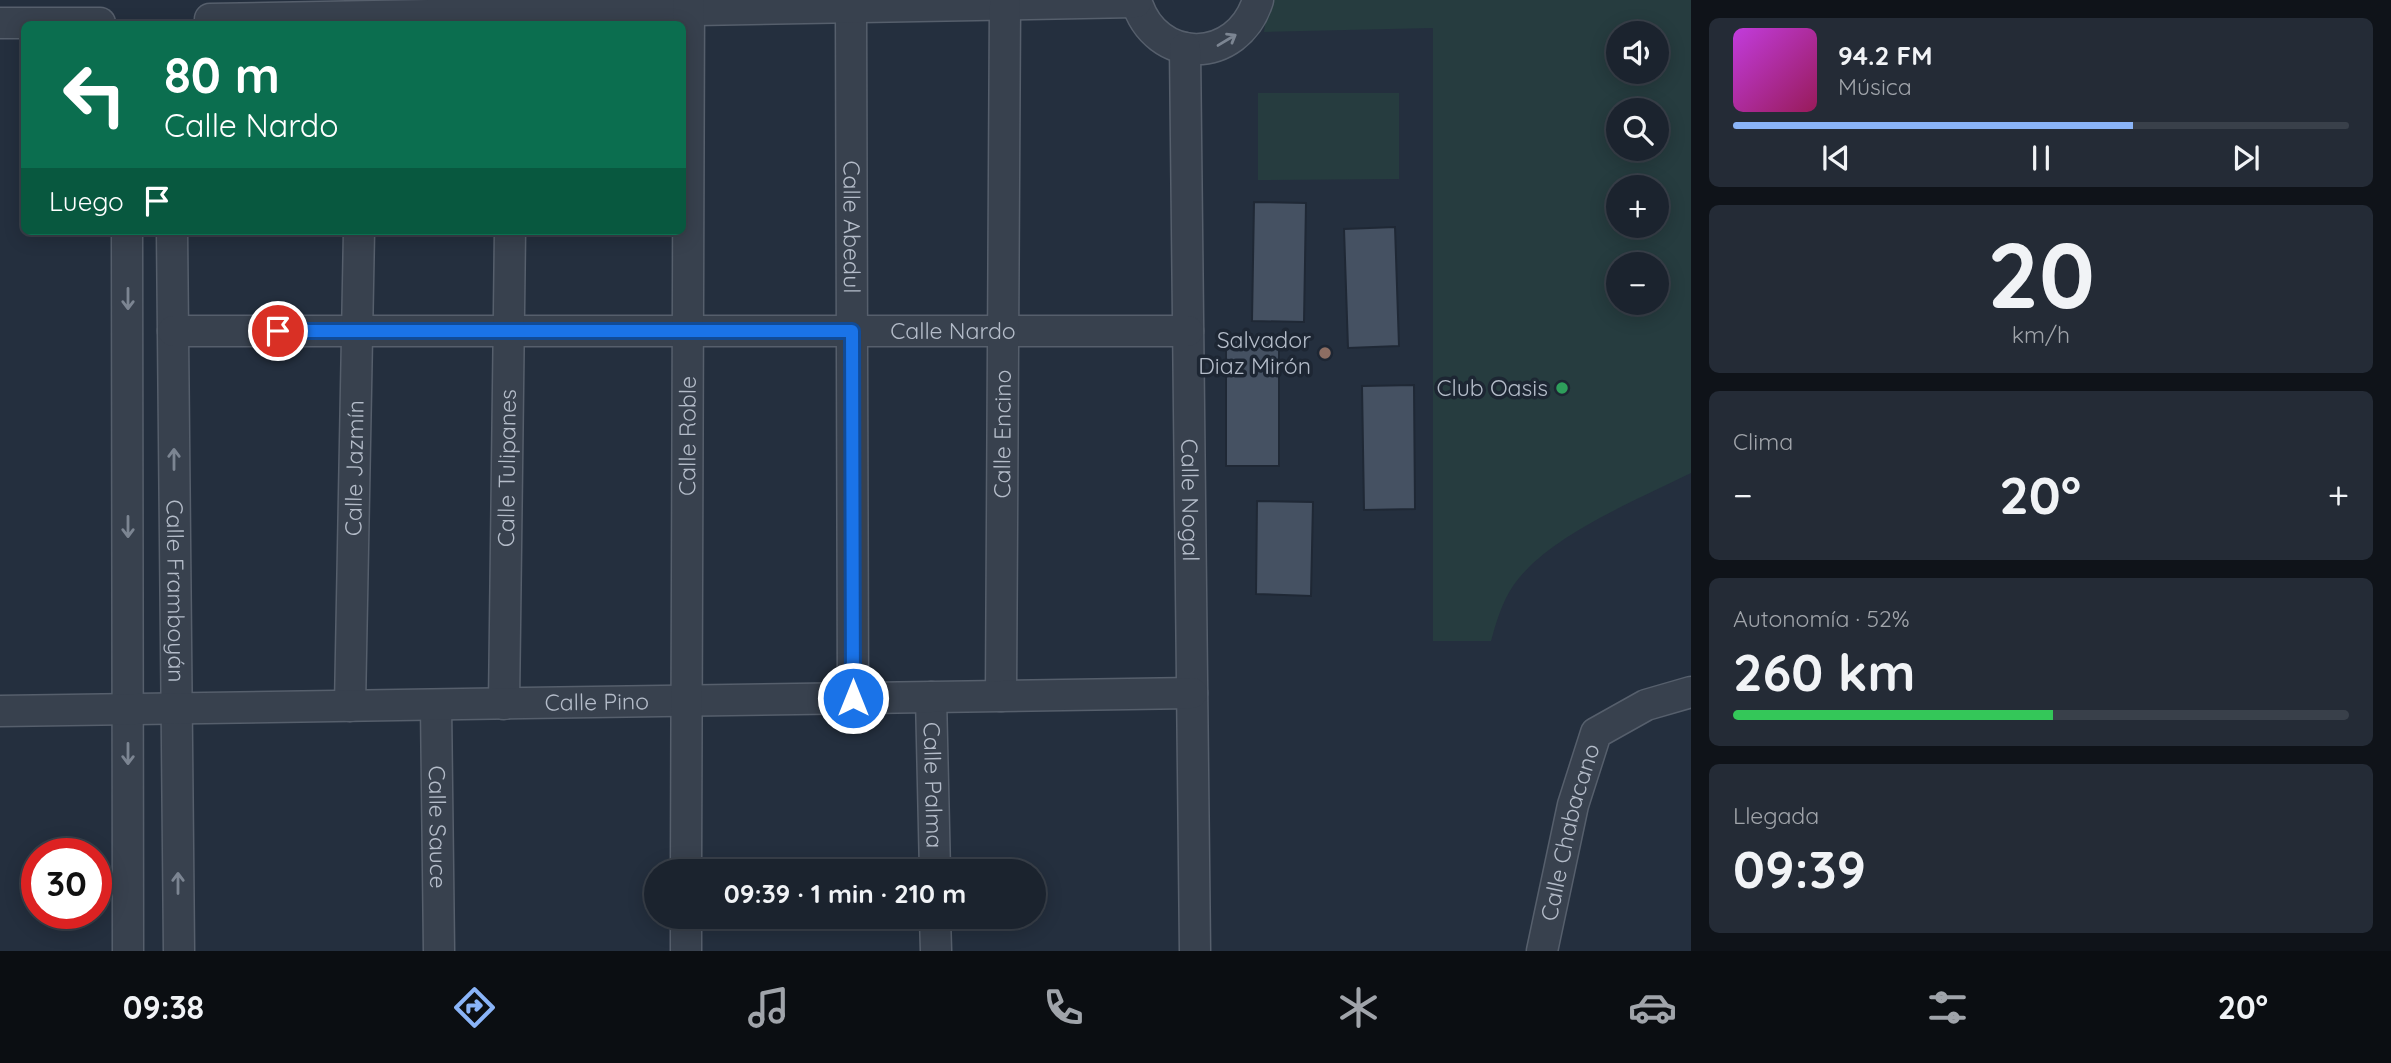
<!DOCTYPE html>
<html lang="es">
<meta charset="utf-8">
<style>
:root{--surface:#1b232e;--page:#242b36;--text:#f1f3f6;--muted:#a0a4aa;--line:#39404a;--accent:#8ab4f8}
body{margin:0;font-family:Quicksand,sans-serif;background:var(--page);color:var(--text);height:100vh;display:flex;flex-direction:column;font-size:26px;white-space:nowrap}
*{box-sizing:border-box;margin:0}
p{font-size:23px;color:var(--muted)}
.icon{flex:none;width:38px;height:38px;fill:none;stroke:currentColor;stroke-width:2;stroke-linecap:round;stroke-linejoin:round}
.map{position:relative;flex:1;overflow:hidden}
.drawer{display:flex;flex-direction:column;gap:18px;padding:18px;background:#0f1319;width:700px}
.drawer>*{flex:none}
.guide{position:absolute;left:21px;top:21px;width:665px;height:214px;border-radius:10px;box-shadow:0 4px 18px #0003,0 0 0 2px var(--line);background:#0b6e4f;color:#fff;overflow:hidden}
.fabs{position:absolute;left:1606px;top:21px;display:grid;gap:14px}
.fabs a{display:grid;place-items:center;width:63px;height:63px;border-radius:50%;background:var(--surface);box-shadow:0 4px 18px #0003,0 0 0 2px var(--line);font-size:35px}
.speed{position:absolute;left:21px;top:838px;display:flex;gap:14px;font-size:35px;font-weight:700;text-align:center}
.speed>*{display:grid;place-content:center;width:91px;height:91px;border-radius:50%;background:var(--surface);box-shadow:0 4px 18px #0003,0 0 0 2px var(--line);line-height:1}
.speed .limit{border:10px solid #d22;background:#fff;color:#111}
.pin{position:absolute;display:grid;place-items:center;width:60px;height:60px;color:#fff;margin:-30px;border:4px solid #fff;border-radius:50%;box-shadow:0 2px 7px #0007}
.me{position:absolute;width:77px;margin:-38px;rotate:0deg;stroke-linejoin:round;filter:drop-shadow(0 0 5px #0008)}
.turn{display:flex;align-items:center;gap:24px;height:147px;padding:0 28px;font-size:32px}
.turn .icon{width:91px;height:91px;stroke-width:2.5}
.turn b{display:block;font-size:49px;line-height:60px}
.then{display:flex;align-items:center;height:66px;padding:0 28px;background:#0003;gap:14px;font-size:26px}
.big{font-size:52px;font-weight:800;line-height:1.1}
.drawer .tile{flex:1;display:flex;flex-direction:column;justify-content:center;gap:10px;min-width:0;padding:0 24px;border-radius:10px;background:var(--page)}
.drawer .dial{align-items:center;gap:0}
.dial b{font-size:91px;line-height:1}
.song{display:flex;align-items:center;gap:21px}
.cover{width:84px;height:84px;border-radius:10px;background:linear-gradient(135deg,hsl(290 70% 55%),hsl(330 70% 35%))}
.played{height:7px;border-radius:4px;background:linear-gradient(90deg,var(--accent) 65%,var(--line) 65%)}
.keys{display:flex;justify-content:space-around;direction:ltr}
.heat{display:flex;justify-content:space-between;align-items:center;font-size:38px;direction:ltr}
.charge{height:10px;border-radius:5px;background:linear-gradient(90deg,#34c759 52%,var(--line) 0)}
.trip{position:absolute;left:644px;top:859px;width:402px;height:70px;border-radius:35px;background:var(--surface);box-shadow:0 4px 18px #0003,0 0 0 2px var(--line);font-weight:800;line-height:70px;text-align:center}
.menu{display:flex;height:112px;justify-content:space-around;align-items:center;background:#0b0e12;color:var(--muted)}
.menu .icon{width:49px;height:49px}
.menu .on{color:var(--accent)}
.menu b{font-size:32px;color:var(--text)}
main{display:flex;flex:1;min-height:0}
.map>svg:first-child{display:block}
</style>
<main>
<div class="map">
<svg width="1691" height="951" viewBox="0 0 1691 951">
<rect width="100%" height="100%" fill="#242f3e"/>
<path fill="#263c3f" fill-rule="evenodd" d="M1268,0H1691V473C1637,500 1547,536 1513,586C1502,602 1496,623 1491,641H1433V28L1264,32ZM1619,33H1657V72H1619ZM1619,110H1657V149H1619ZM1619,187H1657V226H1619ZM1619,264H1657V303H1619Z
M1258,93H1399V179L1258,180Z"/>
<path fill="#455162" stroke="#1f2835" stroke-width="2" d="M1254,202L1306,203L1304,322L1252,321Z
M1395,227L1399,346L1348,348L1344,229Z
M1226,339H1279V466H1226Z
M1414,385L1415,509L1364,510L1362,386Z
M1257,501L1313,502L1311,596L1256,594Z"/>
<g fill="none" stroke-linecap="round" stroke-linejoin="round">
<g stroke="#565f6c" stroke-width="33">
<g id="minor">
<path d="M1136,0C1155,66 1238,65 1258,0"/>
<path id="s1" d="M851,8L853,698"/>
<path d="M210,19L1136,2"/>
<path d="M0,23H100"/>
<path id="s2" d="M1185,48L1195,951"/>
<path d="M127,231L128,951"/>
<path id="s3" d="M172,231L179,951"/>
<path id="s4" d="M173,331H1188"/>
<path id="s5" d="M1001,696L1005,5"/>
<path id="s6" d="M931,697L935,872"/>
<path id="s7" d="M504,704L510,231"/>
<path id="s8" d="M436,705L439,951"/>
<path id="s9" d="M350,706L359,231"/>
<path id="s10" d="M0,711L1192,693"/>
<path id="s11" d="M686,872L689,0"/>
<path d="M935,917L936,951"/>
<path d="M686,951V917"/>
<path id="s12" d="M1542,951L1573,805L1596,733L1646,705L1691,692"/>
</g>
</g>
<use href="#minor" stroke="#38414e" stroke-width="30"/>
</g>
<defs><path id="oneway-shaft" d="M-6 0H5M1.5-3L5.5 0L1.5 3" fill="none" stroke-width="1.6" stroke-linecap="round" stroke-linejoin="round" transform="scale(1.75)"/></defs>
<g stroke="#7c8592">
<use href="#oneway-shaft" transform="translate(1227 40) rotate(-31)"/>
<use href="#oneway-shaft" transform="translate(128 299) rotate(90)"/>
<use href="#oneway-shaft" transform="translate(174 459) rotate(-90)"/>
<use href="#oneway-shaft" transform="translate(128 527) rotate(90)"/>
<use href="#oneway-shaft" transform="translate(128 754) rotate(90)"/>
<use href="#oneway-shaft" transform="translate(178 883) rotate(-90)"/>
</g>
<g fill="none" stroke-linecap="round" stroke-linejoin="round">
<g stroke="#114b97" stroke-width="18">
<path id="route" d="M278,331H852L853,698"/>
</g>
<use href="#route" stroke="#1a73e8" stroke-width="12"/>
</g>
<circle fill="#8d6e63" stroke="#1d2633" stroke-width="2.5" cx="1325" cy="353" r="7"/>
<circle fill="#2e9e5b" stroke="#1d2633" stroke-width="2.5" cx="1562" cy="388" r="7"/>
<g text-anchor="middle" stroke-width="7" stroke-linejoin="round" paint-order="stroke">
<g font-size="23" fill="#b4bcc9" stroke="#1d2633">
<text dy="8" stroke="none"><textPath href="#s1" startOffset="219">Calle Abedul</textPath></text>
<text dy="8" stroke="none"><textPath href="#s4" startOffset="780">Calle Nardo</textPath></text>
<text dy="8" stroke="none"><textPath href="#s5" startOffset="262">Calle Encino</textPath></text>
<text dy="8" stroke="none"><textPath href="#s11" startOffset="436">Calle Roble</textPath></text>
<text dy="8" stroke="none"><textPath href="#s7" startOffset="236">Calle Tulipanes</textPath></text>
<text dy="8" stroke="none"><textPath href="#s9" startOffset="238">Calle Jazmín</textPath></text>
<text dy="8" stroke="none"><textPath href="#s2" startOffset="452">Calle Nogal</textPath></text>
<text dy="8" stroke="none"><textPath href="#s3" startOffset="360">Calle Framboyán</textPath></text>
<text dy="8" stroke="none"><textPath href="#s10" startOffset="597">Calle Pino</textPath></text>
<text dy="8" stroke="none"><textPath href="#s6" startOffset="88">Calle Palma</textPath></text>
<text dy="8" stroke="none"><textPath href="#s8" startOffset="122">Calle Sauce</textPath></text>
<text dy="8" stroke="none"><textPath href="#s12" startOffset="122">Calle Chabacano</textPath></text>
</g>
<g font-size="23" fill="#b4bcc9" stroke="#1d2633" text-anchor="end">
<text x="1311" y="348">Salvador<tspan x="1311" dy="26">Diaz Mirón</tspan></text>
<text x="1548" y="396">Club Oasis</text>
</g>
</g>
</svg>
<div class="fabs">
<a><svg class="icon" aria-label="sound" viewBox="0 0 24 24"><path d="M4 9h4l5-4v14l-5-4H4zM17 9q2 3 0 6"/></svg></a>
<a><svg class="icon" aria-label="search" viewBox="0 0 24 24"><circle cx="10" cy="10" r="6"/><path d="M15 15l6 6"/></svg></a>
<a>+</a>
<a>−</a>
</div>
<div class="speed"><div class="limit">30</div></div>
<div class="pin" style="left:278px;top:331px;background:#d93025"><svg class="icon" aria-label="arrive" viewBox="0 0 24 24"><path d="M6 21V4h12l-3 4 3 4H6"/></svg></div>
<svg class="me" style="left:853px;top:698px" viewBox="-20 -20 40 40"><circle r="17" fill="#1a73e8" stroke="#fff" stroke-width="3"/><path d="M0-11L8 9 0 5-8 9z" fill="#fff"/></svg>
<div class="trip">09:39 · 1 min · 210 m</div>
<div class="guide">
<div class="turn"><svg class="icon" aria-label="left" viewBox="0 0 24 24"><path d="M17 20v-9H6M10 6l-5 5 5 5"/></svg><div><b>80 m</b>Calle Nardo</div></div>
<div class="then">Luego<svg class="icon" aria-label="arrive" viewBox="0 0 24 24"><path d="M6 21V4h12l-3 4 3 4H6"/></svg></div>
</div>
</div>
<section class="drawer">
<div class="tile">
<div class="song"><i class="cover"></i><div><b>94.2 FM</b><p>Música</p></div></div>
<div class="played"></div>
<div class="keys"><svg class="icon" aria-label="previous" viewBox="0 0 24 24"><path d="M18 5L8 12l10 7zM5 5v14"/></svg><svg class="icon" aria-label="pause" viewBox="0 0 24 24"><path d="M8 5v14M16 5v14"/></svg><svg class="icon" aria-label="next" viewBox="0 0 24 24"><path d="M6 5l10 7-10 7zM19 5v14"/></svg></div>
</div>
<div class="tile dial"><b>20</b><p>km/h</p></div>
<div class="tile"><p>Clima</p>
<div class="heat"><a>−</a><b class="big">20°</b><a>+</a></div>
</div>
<div class="tile"><p>Autonomía · 52%</p><b class="big">260 km</b><div class="charge"></div></div>
<div class="tile"><p>Llegada</p><b class="big">09:39</b></div>
</section>
</main>
<nav class="menu">
<b>09:38</b>
<svg class="icon on" aria-label="directions" viewBox="0 0 24 24"><path d="M12 3l9 9-9 9-9-9zM9 14v-3h6M13 9l2 2-2 2"/></svg>
<svg class="icon" aria-label="music" viewBox="0 0 24 24"><path d="M9 18V5l10-2v13"/><circle cx="6" cy="18" r="3"/><circle cx="16" cy="16" r="3"/></svg>
<svg class="icon" aria-label="phone" viewBox="0 0 24 24"><path d="M5 4h4l2 5-3 2q2 4 5 5l2-3 5 2v4C11 20 4 13 5 4z"/></svg>
<svg class="icon" aria-label="climate" viewBox="0 0 24 24"><path d="M12 3v18M4 7l16 10M4 17L20 7"/></svg>
<svg class="icon" aria-label="car" viewBox="0 0 24 24"><path d="M5 17H2v-5l4-1 3-4h7l3 4 3 1v5h-3M9 17h6M6 11h13"/><circle cx="7" cy="17" r="2"/><circle cx="17" cy="17" r="2"/></svg>
<svg class="icon" aria-label="filters" viewBox="0 0 24 24"><path d="M4 7h16M4 17h16"/><circle cx="9" cy="7" r="2"/><circle cx="15" cy="17" r="2"/></svg>
<b>20°</b>
</nav>
